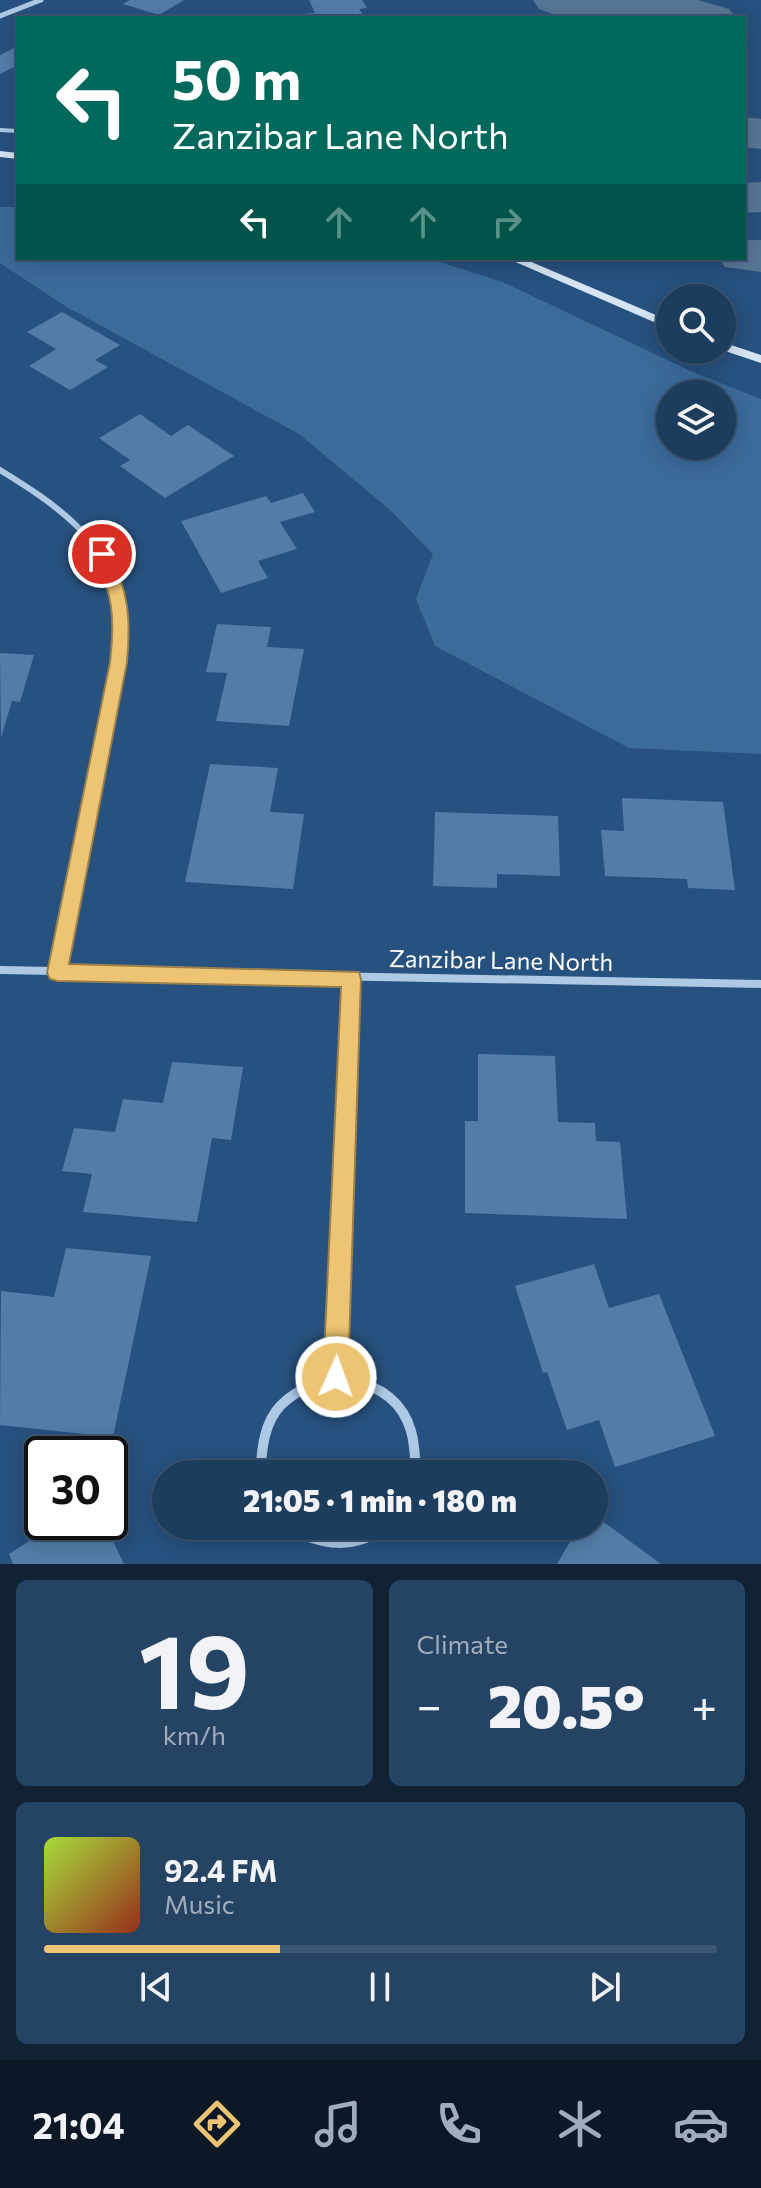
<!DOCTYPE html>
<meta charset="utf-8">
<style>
:root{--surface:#1d3d5e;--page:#254464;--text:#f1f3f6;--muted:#a0aebc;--line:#3b5673;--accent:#edc473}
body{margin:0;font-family:Commissioner,sans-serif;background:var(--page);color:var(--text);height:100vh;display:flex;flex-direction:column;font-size:30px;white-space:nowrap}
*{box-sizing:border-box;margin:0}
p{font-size:26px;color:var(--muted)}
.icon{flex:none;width:44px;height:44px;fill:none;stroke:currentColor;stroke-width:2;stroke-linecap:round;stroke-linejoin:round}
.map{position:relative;height:1564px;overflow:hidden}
.panel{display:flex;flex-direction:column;gap:16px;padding:16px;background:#102234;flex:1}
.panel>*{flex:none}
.hud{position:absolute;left:16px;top:16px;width:730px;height:244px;border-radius:0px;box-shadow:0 4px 20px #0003,0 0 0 2px var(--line);background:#00695c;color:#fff;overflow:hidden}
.tools{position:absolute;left:656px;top:284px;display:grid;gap:16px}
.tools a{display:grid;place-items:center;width:80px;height:80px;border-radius:50%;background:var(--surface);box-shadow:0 4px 20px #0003,0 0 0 2px var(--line);font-size:40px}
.speed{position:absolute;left:24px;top:1436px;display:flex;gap:16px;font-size:40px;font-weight:700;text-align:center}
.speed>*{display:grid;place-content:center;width:104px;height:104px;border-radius:50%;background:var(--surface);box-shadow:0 4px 20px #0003,0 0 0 2px var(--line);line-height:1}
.speed .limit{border:4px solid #111;border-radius:12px;background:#fff;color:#111}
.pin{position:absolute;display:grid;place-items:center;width:68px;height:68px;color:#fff;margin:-34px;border:4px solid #fff;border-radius:50%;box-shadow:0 2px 8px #0007}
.me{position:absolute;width:88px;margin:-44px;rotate:2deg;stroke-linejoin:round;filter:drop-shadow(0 0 6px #0008)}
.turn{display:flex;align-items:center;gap:28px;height:168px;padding:0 24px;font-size:36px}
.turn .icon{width:104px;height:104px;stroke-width:2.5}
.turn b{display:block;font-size:56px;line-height:68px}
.lanes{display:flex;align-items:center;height:76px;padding:0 24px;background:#0003;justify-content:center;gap:40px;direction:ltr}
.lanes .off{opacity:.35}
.big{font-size:60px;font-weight:800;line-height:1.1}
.panel .card{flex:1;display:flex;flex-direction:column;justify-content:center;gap:12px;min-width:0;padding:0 28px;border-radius:12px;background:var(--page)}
.panel .dial{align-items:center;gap:0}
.dial b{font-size:104px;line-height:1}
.song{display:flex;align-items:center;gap:24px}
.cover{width:96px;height:96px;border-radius:12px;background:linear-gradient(135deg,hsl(80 70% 55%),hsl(10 70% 35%))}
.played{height:8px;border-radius:4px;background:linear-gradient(90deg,var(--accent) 35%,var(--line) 35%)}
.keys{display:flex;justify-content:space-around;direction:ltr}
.heat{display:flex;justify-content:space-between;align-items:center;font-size:44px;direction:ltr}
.panel .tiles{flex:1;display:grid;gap:16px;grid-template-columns:1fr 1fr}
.card:last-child{grid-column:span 2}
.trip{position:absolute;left:152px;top:1460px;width:456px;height:80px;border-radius:40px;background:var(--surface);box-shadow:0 4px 20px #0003,0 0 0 2px var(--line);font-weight:800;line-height:80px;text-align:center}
.menu{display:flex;height:128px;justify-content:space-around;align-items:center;background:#0c1826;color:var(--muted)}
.menu .icon{width:56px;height:56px}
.menu .active{color:var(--accent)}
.menu b{font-size:36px;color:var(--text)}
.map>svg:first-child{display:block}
</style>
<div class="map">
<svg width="761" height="1564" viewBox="0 0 761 1564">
<rect width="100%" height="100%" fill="#27517e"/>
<path fill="#3b6b9b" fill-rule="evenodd" d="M0,207H18V258H428L505,283L695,373L761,399V754L629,748L435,646L416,599L433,554L390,510L299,434L65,306L0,263ZM670,394H722V446H670Z"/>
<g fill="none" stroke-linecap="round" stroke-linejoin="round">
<path fill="#587696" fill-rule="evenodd" d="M533,0H698L729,9L736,18H563L539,9Z
M744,117L761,119V149L744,147Z
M761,182V212L744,213V183Z
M744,240H761V272L725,267L719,258H744Z"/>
</g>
<path fill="#537da8" d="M130,0H184L159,15L123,4Z
M309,0H362L367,8L359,9L364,16L306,18L303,14L315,13Z
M18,46V65L0,74V55Z
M62,312L120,345L95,360L108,367L70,390L29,366L56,349L27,332Z
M140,414L171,436L188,425L234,456L165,498L120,466L130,460L99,438Z
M303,493L315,512L280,522L297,549L258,561L268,578L221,593L181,521L266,496L271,503Z
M217,624L271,627L267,647L304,649L289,726L216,721L227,673L206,672Z
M0,653L34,655L20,702L12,701L1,738Z
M210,764L278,768L270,812L304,814L293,889L185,882Z
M622,798L723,802L735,890L688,888L687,879L605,876L601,830L624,831Z
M435,812L558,816L560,876L497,874V888L433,886Z
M478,1054L555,1056L558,1122L595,1123L596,1141L620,1142L627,1219L465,1213V1121H478Z
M172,1062L243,1067L231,1140L212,1138L197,1222L83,1212L92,1174L62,1171L74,1128L115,1132L123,1099L163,1103Z
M66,1248L151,1256L113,1437L0,1425L1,1291L54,1297Z
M594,1264L609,1308L659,1294L715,1436L615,1467L599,1420L567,1430L547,1372L543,1373L515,1286Z
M594,1515L661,1564H557L579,1526H594Z
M59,1522H104L124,1564H13L9,1554Z"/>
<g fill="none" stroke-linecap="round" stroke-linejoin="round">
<path stroke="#adc9e5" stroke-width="4" d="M0,130L18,131"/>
<path stroke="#adc9e5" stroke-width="5" d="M0,16L41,0"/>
<path stroke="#adc9e5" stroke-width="6" d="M0,470C52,502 109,539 120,604"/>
<path stroke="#adc9e5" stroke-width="8" d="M0,970L761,984
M57,973L118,662L122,629L119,602
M349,1029L351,979"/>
<path stroke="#adc9e5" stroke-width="10" d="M336,1377L349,1027
M260,1474C262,1450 263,1424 281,1405C320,1366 395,1374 411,1431C415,1444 415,1460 416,1474
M286,1526C322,1547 354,1550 389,1526"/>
<path fill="#d6e5f5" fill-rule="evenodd" d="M0,151L18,153V159L0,157Z
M506,258H522L670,321V329Z
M722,342L761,355V363L722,350Z"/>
</g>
<path fill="#edc473" stroke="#9a7f4b" stroke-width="2" d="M102,549L107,550C129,589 131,619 127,662L69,964L359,972L361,979L348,1377L344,1386L336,1390L327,1386L323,1377L341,987L57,981L50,979L47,973L110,662C115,617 113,596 94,554Z"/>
<g text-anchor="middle" stroke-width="7" stroke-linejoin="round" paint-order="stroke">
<g font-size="24" fill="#fff" stroke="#27517e">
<text transform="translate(501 961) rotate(1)" y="8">Zanzibar Lane North</text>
</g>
</g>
</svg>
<div class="tools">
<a><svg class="icon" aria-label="search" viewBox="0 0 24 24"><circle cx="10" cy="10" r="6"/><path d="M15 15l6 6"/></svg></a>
<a><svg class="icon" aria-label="layers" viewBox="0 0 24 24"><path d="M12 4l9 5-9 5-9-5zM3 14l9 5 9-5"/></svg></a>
</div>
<div class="speed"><div class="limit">30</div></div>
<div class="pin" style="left:102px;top:554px;background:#d93025"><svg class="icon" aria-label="arrive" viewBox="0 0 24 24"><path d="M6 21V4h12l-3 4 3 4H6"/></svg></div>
<svg class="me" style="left:336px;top:1377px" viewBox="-20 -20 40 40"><circle r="17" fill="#edc473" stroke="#fff" stroke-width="3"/><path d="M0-11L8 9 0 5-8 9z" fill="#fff"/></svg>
<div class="trip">21:05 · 1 min · 180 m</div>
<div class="hud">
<div class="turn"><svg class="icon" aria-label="left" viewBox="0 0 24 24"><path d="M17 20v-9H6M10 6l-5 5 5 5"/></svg><div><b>50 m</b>Zanzibar Lane North</div></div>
<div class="lanes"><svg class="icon" aria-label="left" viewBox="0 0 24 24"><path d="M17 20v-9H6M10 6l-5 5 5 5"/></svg><svg class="icon off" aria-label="ahead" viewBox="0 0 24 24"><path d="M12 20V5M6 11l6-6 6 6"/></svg><svg class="icon off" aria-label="ahead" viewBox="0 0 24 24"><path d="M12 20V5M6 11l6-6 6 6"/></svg><svg class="icon off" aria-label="right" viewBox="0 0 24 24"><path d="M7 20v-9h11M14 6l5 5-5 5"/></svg></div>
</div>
</div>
<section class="panel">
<div class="tiles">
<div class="card dial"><b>19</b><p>km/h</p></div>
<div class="card"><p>Climate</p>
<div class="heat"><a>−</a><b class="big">20.5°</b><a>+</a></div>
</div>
<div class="card">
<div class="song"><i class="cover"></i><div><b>92.4 FM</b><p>Music</p></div></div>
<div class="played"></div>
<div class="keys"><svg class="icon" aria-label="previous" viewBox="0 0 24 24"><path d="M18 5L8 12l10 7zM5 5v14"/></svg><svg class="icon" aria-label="pause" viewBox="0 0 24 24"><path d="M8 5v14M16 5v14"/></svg><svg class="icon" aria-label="next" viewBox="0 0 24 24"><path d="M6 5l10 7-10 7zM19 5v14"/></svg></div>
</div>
</div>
</section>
<nav class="menu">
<b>21:04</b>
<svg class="icon active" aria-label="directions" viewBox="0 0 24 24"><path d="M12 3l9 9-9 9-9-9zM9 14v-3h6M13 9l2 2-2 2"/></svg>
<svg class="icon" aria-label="music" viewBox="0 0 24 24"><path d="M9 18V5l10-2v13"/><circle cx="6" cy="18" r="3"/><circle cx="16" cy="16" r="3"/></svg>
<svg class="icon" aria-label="phone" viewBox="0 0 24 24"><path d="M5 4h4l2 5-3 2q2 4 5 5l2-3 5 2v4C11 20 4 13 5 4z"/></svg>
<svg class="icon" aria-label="climate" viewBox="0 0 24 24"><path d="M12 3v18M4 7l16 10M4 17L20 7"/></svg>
<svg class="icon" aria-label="car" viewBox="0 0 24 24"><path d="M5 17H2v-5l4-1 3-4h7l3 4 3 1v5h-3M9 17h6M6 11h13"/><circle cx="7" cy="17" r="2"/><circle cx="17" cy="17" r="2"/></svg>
</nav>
